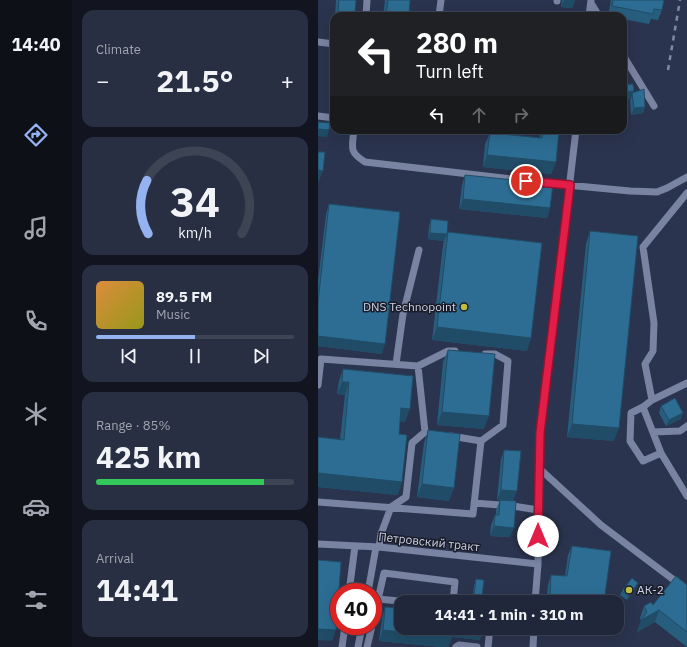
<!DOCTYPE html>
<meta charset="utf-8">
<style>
:root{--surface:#20273a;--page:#282f42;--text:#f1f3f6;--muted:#a2a5af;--line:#3d4454;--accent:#95b2f1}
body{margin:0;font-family:"IBM Plex Sans",sans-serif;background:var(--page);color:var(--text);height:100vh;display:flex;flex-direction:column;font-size:15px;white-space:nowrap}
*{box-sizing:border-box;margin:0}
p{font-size:13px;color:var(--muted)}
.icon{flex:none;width:22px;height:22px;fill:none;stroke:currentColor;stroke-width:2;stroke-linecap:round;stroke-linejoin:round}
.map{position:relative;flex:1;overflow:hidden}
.details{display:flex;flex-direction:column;gap:10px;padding:10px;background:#121520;width:246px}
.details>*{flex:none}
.banner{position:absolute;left:12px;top:12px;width:297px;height:122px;border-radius:12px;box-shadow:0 4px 16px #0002,0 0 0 1px var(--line);background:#202124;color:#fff;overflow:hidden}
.speed{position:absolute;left:12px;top:583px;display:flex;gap:8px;font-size:20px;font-weight:700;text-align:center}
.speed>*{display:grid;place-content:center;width:52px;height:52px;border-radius:50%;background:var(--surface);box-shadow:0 4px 16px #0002,0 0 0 1px var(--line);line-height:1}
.speed .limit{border:6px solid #d22;background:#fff;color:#111}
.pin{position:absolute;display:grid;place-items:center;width:34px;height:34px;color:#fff;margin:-17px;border:2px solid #fff;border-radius:50%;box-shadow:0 1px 4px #0007}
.me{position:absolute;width:44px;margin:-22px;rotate:0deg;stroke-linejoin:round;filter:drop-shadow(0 0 3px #0008)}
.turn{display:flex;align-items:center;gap:14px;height:84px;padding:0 20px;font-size:18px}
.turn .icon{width:52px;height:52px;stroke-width:2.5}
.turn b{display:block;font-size:28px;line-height:34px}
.lanes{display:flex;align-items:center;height:38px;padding:0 20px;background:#0003;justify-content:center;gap:20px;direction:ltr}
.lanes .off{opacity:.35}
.big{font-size:30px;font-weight:800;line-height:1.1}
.details .card{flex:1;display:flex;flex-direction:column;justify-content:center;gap:6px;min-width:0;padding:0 14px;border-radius:12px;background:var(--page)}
.details .dial{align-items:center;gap:0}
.dial svg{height:104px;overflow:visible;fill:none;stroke:var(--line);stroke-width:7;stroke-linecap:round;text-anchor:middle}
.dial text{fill:var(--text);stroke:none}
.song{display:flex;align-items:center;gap:12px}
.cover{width:48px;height:48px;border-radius:6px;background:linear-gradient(135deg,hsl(30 70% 55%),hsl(60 70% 35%))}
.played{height:4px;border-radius:2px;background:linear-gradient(90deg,var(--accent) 50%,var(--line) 50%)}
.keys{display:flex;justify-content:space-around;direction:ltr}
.heat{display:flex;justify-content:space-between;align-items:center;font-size:22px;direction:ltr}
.charge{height:6px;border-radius:3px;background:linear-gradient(90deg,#34c759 85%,var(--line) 0)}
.trip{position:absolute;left:76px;top:595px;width:230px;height:40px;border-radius:12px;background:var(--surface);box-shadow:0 4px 16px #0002,0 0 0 1px var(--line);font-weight:800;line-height:40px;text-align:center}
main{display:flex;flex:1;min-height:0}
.tab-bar{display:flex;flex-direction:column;width:72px;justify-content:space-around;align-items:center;background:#0d1017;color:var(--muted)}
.tab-bar .icon{width:28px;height:28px}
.tab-bar .current{color:var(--accent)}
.tab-bar b{font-size:18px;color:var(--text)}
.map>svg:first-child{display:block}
</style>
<main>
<nav class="tab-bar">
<b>14:40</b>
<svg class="icon current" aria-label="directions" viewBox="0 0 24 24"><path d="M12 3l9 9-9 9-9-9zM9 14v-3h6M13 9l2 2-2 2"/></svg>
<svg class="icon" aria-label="music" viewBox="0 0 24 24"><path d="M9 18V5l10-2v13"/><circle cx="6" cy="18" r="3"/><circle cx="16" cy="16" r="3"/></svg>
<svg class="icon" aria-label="phone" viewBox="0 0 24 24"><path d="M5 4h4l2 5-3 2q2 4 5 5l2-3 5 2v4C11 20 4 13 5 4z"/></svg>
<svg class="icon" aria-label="climate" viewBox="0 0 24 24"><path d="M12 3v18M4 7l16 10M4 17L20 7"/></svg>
<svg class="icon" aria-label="car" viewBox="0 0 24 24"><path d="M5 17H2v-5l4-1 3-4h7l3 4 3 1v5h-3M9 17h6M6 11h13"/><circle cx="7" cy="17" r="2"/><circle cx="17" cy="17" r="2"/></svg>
<svg class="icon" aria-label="filters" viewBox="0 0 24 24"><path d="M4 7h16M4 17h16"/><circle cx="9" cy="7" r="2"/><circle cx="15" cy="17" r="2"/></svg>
</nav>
<section class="details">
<div class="card"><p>Climate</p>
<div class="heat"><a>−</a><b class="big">21.5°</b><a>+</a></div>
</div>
<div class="card dial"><svg viewBox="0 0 100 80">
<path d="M14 69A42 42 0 1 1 86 69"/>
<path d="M14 69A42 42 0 0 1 13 28" stroke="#95b2f1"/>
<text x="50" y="56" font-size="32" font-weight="700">34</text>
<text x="50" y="72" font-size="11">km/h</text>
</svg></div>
<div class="card">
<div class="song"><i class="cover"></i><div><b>89.5 FM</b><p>Music</p></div></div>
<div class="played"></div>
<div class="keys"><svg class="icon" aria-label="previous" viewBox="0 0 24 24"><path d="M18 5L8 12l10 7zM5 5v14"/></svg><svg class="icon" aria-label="pause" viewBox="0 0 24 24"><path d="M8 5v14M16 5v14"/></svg><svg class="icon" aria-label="next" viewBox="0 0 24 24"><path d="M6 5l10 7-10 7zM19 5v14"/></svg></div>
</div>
<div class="card"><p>Range · 85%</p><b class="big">425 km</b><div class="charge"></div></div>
<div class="card"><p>Arrival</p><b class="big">14:41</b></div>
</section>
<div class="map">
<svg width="369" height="647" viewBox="0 0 369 647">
<rect width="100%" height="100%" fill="#2b344e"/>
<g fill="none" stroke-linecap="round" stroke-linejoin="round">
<path stroke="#7983a2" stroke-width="7" d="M239,1V0
M273,3L281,16
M48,16L49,0
M121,16L123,0
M271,16L273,0
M0,42L16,44
M305,55L336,106
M0,116L16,118
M36,130C34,148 31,152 47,162L238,184L312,191L339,192L349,188L369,177
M78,364L85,314L101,250
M0,385L3,359L100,366L130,351H137
M334,400L369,383
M325,407L343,453L325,461L312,441L313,413L325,407L334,400L327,364L335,351L336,323L325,247L369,193
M335,432L362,431L369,426
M133,436L163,441
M343,453L369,496
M222,469L283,525L369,590
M0,502L155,514L163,441L185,425L190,361L177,354H167
M156,503L195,506L220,510
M0,544L61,547L220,564
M61,547L63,534L73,507L88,497L94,443L107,432L100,366
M31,592L37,546
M50,592L58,547
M60,599L92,602
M217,602L220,564L222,433L258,130
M55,622L66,573L137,582L135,602
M24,647L27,626
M40,647L44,626
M49,647L54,626
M138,647L141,645L159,647
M170,647L172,628
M215,647L216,628"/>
<path stroke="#81899e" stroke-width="2.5" stroke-dasharray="5 5" stroke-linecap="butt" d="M350,70L362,0"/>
</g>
<path fill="#275e7e" d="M18,0H38L37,13L36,16H17Z
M67,0H92L91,16H65Z
M244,0H257L254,8L243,7Z
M293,0H344V10L340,20L333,19L331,24L305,19V16H290Z
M305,85L316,91L315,93L327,107L325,113L313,115L312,100L313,98L305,99Z
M208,130H236L238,162L233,174L165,167L167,144L172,133L222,138V132Z
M147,175L232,208L229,218L141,209L144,185Z
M11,204L64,354L0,346V281L8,214Z
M113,219L129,233L209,351L114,340L125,245L126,241L110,239L111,226Z
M272,231L296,441L249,437L268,244Z
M130,350L166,429L119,425L125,362Z
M25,369L87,422L82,421L81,434L80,495L0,487V438L22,439L27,395L19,394L21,381Z
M343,406L363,419L348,426L341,413Z
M110,430L131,501L99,497L106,443Z
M186,450L196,501L192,537L172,536L173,525L177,515H178V510L182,500H187H179L183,459Z
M254,546L286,602H228L230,585L233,575L247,576L250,555Z
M158,579L164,596L162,602H154L156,586Z
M369,585V647L337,622L319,632L323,621L322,618L326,606L335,605Z
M319,586L309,600L302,595L304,591Z
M67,607L162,640L134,637L130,647H125L61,641L64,618Z"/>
<path fill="#204c67" d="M246,0H257L254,8L243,7Z
M20,12L37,13L36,16H19Z
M316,91L313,98L305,99V92Z
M327,107L325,113L313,115L316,108Z
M0,129L11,130L9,137L0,136Z
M208,130H223L222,132Z
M169,155L238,162L233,174L165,167Z
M0,170L5,171L0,183Z
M145,199L232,208L229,218L141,209Z
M112,233L129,234L126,241L110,239Z
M119,327L213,338L209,351L114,340Z
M0,336L67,344L64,354L0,346Z
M24,382H31L27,395L19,394Z
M83,408L92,409L87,422L78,421Z
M124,412L171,416L166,429L119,425Z
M365,413L363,419L348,426L351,420Z
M254,424L301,428L296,441L249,437Z
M0,473L84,482L80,495L0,487Z
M104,484L136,488L131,501L99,497Z
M183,490L199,491L195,501L179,500Z
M176,526L196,528L192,537L172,536Z
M320,583L319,586L309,600L310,596Z
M156,596H164L162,602H154Z
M232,596L246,597L244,602H229Z
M341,610L337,622L319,632L323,620Z
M135,628H150L166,630L162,640L134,637L130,647H125L61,641L65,630Z
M0,629L18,630L14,641L0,640Z"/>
<path fill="#2d6d93" stroke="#204c67" d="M21,0H38L37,13L20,12Z
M70,0H92L91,16H68Z
M295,0H346L344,10L336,9L335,14L294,6Z
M315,84L316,91L305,92V85Z
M326,89L327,107L316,108L314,93Z
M0,122L12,123L11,130L0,129Z
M225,130H236V131H241L238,162L169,155L172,133L224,138Z
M0,152H7L5,171L0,170Z
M147,175L235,184L232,208L145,199Z
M11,204L82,212L67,344L0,336V302Z
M113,219L130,221L129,234L112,233Z
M272,231L320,236L301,428L254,424Z
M130,232L224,243L213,338L119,327Z
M130,350L177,354L171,416L124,412Z
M25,369L95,376L92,409L83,408L81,434L89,435L84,482L0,473V437L26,440L31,382H24Z
M357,398L365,413L351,420L343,406Z
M110,430L142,434L136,488L104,484Z
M186,450L203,451L199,491L183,490Z
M182,500L198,501L196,528L176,526L177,515H181Z
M254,546L293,551L286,602H245L246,597L232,596L233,575L249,576Z
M0,560L23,562L18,630L0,629Z
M358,576L369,585V632L341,610L323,620L329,612L326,606L333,602L335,605Z
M314,578L320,583L310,596L304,591Z
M158,579L166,580L164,596H156Z
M67,607L83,608V628H135L134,637L65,630Z
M150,628H166V630Z"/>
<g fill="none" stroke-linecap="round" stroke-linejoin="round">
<g stroke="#92132f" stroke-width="10">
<path id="route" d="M208,181L252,185L222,433L220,536"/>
</g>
<use href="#route" stroke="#e11d48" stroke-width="7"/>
</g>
<g fill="#bfbe42" stroke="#181c28" stroke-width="1.5">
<circle cx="146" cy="307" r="4"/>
<circle cx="311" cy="590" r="4"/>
</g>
<g text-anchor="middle" stroke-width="3" stroke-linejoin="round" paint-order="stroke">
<g font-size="12" fill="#cbd1e2" stroke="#181c28" text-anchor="end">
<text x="138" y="311">DNS Technopoint</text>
<text x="319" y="594" text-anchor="start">АК-2</text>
</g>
<g font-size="12" fill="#cbd1e2" stroke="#181c28">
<text transform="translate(111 542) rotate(6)" y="4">Петровский тракт</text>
</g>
</g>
</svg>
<div class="speed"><div class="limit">40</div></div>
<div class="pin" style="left:208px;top:181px;background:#d93025"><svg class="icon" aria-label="arrive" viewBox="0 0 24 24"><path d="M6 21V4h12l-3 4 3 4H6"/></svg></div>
<svg class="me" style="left:220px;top:536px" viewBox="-20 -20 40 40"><circle r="19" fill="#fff"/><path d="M0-13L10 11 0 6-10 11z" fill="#e11d48"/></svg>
<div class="trip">14:41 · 1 min · 310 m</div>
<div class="banner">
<div class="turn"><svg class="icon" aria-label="left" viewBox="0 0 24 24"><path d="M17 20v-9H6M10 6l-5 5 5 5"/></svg><div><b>280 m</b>Turn left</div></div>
<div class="lanes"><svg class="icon" aria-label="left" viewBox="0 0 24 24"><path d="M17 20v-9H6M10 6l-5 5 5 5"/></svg><svg class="icon off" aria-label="ahead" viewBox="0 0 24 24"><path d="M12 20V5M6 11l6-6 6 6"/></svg><svg class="icon off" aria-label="right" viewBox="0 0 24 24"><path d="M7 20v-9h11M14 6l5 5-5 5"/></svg></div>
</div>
</div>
</main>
